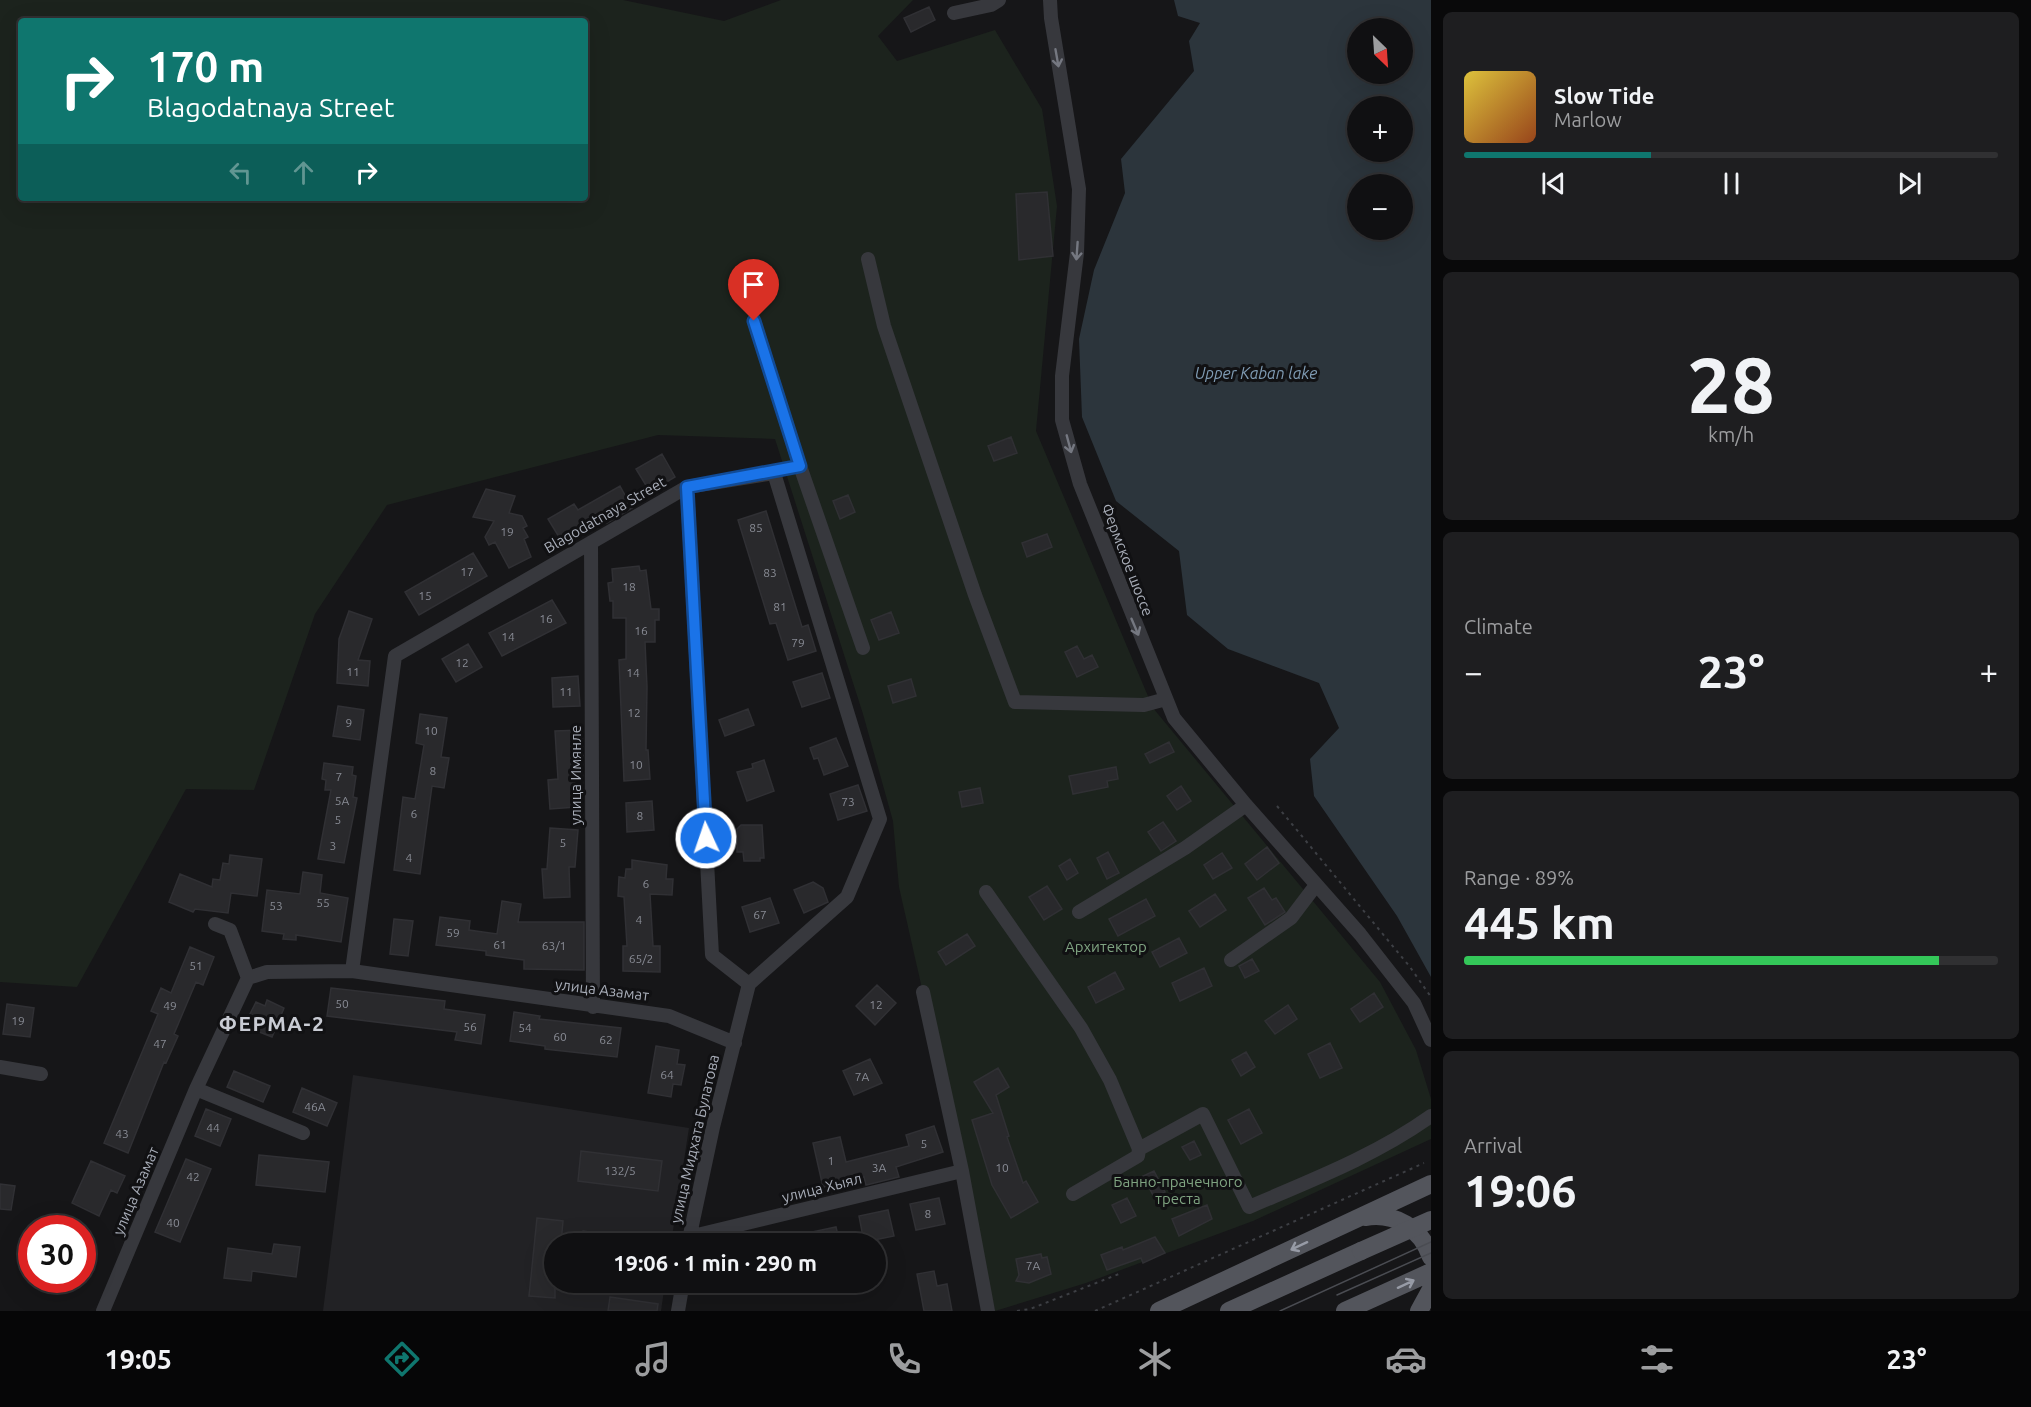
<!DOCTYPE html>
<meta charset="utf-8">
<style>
:root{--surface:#101012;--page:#1e1e20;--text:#f1f3f6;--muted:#9c9d9f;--line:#303032;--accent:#0f766e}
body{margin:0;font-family:Ubuntu,sans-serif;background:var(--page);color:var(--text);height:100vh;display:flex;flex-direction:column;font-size:22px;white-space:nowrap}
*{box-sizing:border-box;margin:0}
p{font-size:20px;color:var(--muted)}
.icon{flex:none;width:33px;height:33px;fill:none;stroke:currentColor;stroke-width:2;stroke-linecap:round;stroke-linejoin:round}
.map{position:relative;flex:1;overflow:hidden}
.drawer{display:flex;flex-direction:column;gap:12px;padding:12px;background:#09090a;width:600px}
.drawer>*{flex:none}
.banner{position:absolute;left:18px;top:18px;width:570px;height:183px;border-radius:6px;box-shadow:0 6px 24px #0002,0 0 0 2px var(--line);background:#0f766e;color:#fff;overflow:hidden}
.needle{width:39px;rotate:155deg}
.controls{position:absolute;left:1347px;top:18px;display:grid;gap:12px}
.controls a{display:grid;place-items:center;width:66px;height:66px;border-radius:50%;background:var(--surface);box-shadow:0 6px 24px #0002,0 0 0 2px var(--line);font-size:30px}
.speed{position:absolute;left:18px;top:1215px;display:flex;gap:12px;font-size:30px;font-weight:700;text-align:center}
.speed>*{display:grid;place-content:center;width:78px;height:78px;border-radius:50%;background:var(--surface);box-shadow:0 6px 24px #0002,0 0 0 2px var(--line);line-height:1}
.speed .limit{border:9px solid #d22;background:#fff;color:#111}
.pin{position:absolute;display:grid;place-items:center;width:51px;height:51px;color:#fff;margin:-62px -26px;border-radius:50% 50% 50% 0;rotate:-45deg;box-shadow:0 0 6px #0007}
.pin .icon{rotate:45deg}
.me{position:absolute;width:66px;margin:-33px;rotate:357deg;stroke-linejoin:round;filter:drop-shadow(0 0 4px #0008)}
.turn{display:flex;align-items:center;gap:21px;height:126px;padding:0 30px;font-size:27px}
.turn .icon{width:78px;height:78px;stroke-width:2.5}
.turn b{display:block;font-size:42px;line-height:51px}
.lanes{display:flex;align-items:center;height:57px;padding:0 30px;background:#0003;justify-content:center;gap:30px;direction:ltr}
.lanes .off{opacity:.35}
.big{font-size:45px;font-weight:700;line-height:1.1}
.drawer .tile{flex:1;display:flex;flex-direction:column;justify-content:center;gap:9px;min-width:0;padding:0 21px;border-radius:9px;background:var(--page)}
.drawer .dial{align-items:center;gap:0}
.dial b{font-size:78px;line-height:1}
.song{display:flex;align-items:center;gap:18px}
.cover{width:72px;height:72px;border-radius:9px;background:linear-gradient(135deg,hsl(50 70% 55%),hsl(20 70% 35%))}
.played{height:6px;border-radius:3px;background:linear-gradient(90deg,var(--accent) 35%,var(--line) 35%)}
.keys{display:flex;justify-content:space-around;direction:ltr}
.heat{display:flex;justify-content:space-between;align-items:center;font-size:33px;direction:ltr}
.charge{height:9px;border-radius:4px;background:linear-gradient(90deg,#34c759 89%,var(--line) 0)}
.trip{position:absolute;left:544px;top:1233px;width:342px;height:60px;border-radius:30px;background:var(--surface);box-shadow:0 6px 24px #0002,0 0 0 2px var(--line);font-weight:700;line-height:60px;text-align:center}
.menu{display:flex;height:96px;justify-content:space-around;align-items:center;background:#060607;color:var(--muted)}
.menu .icon{width:42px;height:42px}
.menu .current{color:var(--accent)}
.menu b{font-size:27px;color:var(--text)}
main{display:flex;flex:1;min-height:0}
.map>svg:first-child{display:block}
</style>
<main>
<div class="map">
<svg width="1431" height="1311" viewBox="0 0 1431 1311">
<rect width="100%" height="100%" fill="#161618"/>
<path fill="#222225" d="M353,1075L689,1128L671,1243L555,1244V1282L665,1283L661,1311H323Z"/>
<path fill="#1c231d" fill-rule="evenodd" d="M0,0H623L724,21L781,0H913L878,36L897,61L995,30L1042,109L1057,206L1036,431L1153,708L1380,982L1416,1050L1431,1099V1139L1253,1221L1086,1283L995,1311L899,887L893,821L863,714L775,439L658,435L387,505L315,614L254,790L186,789L77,987L0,982ZM21,21H585V198H21Z"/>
<path fill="#2c353c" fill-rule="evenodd" d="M1174,0H1431V977L1397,916L1314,796L1310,759L1339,728L1319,683L1228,649L1187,615L1179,551L1116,501L1082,417L1079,339L1094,270L1125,193L1121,159L1194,71L1189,41L1200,23L1178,16ZM1358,28H1402V74H1358ZM1358,106H1402V152H1358ZM1358,184H1402V230H1358Z"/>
<path fill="#29292c" stroke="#303034" stroke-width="1.5" d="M929,7L935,20L911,32L904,18Z
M1047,192L1053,256L1019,260L1016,194Z
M1011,437L1017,453L994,461L988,446Z
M662,454L675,477L650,492L636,469Z
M620,486L632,508L607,523L604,518L562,542L548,519L574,504L578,510Z
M486,489L515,496L509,513L522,516L527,526L523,528L528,537L524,539L531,557L509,568L495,542L489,545L485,537L494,521L473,517Z
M848,495L855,512L840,519L833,501Z
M766,511L802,627L808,625L816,651L788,660L776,623L770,624L738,520Z
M1047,534L1052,547L1027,557L1022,543Z
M473,553L487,576L419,615L405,592Z
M639,566L640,571L646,570L651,609H659V620H655V642H645L647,687L646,750H648L650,779L624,781L619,660L626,659V618H613V601H610L608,583L613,582L612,569Z
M552,600L566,623L502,656L489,633Z
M349,611L372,619L358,660L370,661L368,686L337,683L339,639Z
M891,612L899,633L879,640L871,620Z
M468,644L482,667L456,682L442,659Z
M1077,646L1084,659L1092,655L1098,667L1077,677L1065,652Z
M822,673L830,698L802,707L793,682Z
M578,676L580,706L553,707L552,678Z
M911,679L916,696L893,703L888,686Z
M338,706L364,710L360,740L333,736Z
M748,709L754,725L725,736L719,720Z
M420,714L447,718L441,757L449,758L444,788L432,786L420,874L394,870L403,797L415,799L424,745L416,743Z
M582,730L583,759L574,760L576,807L550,809L548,780L558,779L555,731Z
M836,738L848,766L824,775L818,758L814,759L810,748Z
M1169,742L1174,752L1150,763L1145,754Z
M764,760L774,791L747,801L737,772L753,768L752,764Z
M324,763L353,767L352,775L356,776L353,797L357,798L344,863L318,859L331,790H325L326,780L322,779Z
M1116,767L1118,779L1107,781L1108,787L1073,794L1069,776Z
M858,785L867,811L838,820L830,794Z
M1181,786L1191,801L1177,810L1167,796Z
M980,788L983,803L962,807L959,792Z
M652,801L654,830L627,832L626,803Z
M1163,822L1176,841L1161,851L1148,832Z
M741,825H762L764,858H760V861H744L743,852H737V829Z
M550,828L578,830L575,867H569L570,897L544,898L542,869H547Z
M1267,847L1279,863L1257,880L1245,864Z
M1108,852L1119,873L1107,879L1097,858Z
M1222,853L1232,868L1213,879L1204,865Z
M230,855L262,859L257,896L231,893L228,913L195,909L193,912L169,902L180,874L212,887L213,879L220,880L223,863L229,864Z
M1070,859L1078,873L1067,880L1059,866Z
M632,860L667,865L666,879H673L672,895L650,894L653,946H660V972L623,971V946H627L624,897L618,896L619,877L625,878L626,869H632Z
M303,872L322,875L320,893L348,898L341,942L296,935V940L283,939L284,934L262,931L267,890L300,894Z
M813,882L823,888L828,902L804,913L794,890Z
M1047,886L1062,909L1044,920L1029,897Z
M1264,888L1272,900L1276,898L1285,912L1265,925L1248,898Z
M1215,894L1226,910L1200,927L1189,911Z
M770,898L779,923L750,932L742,907Z
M1146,899L1155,916L1118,936L1109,919Z
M502,901L521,904L518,922H584V970L524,969V960L486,955V951L436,945L440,917L470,921L469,930L497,934Z
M394,919L413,921L408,956L390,954Z
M967,934L975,946L946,965L938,952Z
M1179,938L1187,953L1160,967L1152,952Z
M190,947L214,957L203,985L196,982L174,1034L178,1036L166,1063L164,1062L128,1153L104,1143L158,1014L151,1011L161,988L171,993Z
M1252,959L1259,971L1245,978L1239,966Z
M1204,968L1212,986L1180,1001L1172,983Z
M1115,972L1124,989L1096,1003L1088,987Z
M877,985L896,1003L875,1025L856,1006Z
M331,988L445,1001L444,1009L485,1015L481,1044L455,1040L457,1032L327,1016Z
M1374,993L1383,1007L1360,1022L1351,1009Z
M267,1000L284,1008L272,1037L254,1030L258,1020L249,1016L256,1002L265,1006Z
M7,1004L34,1008L30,1037L3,1034Z
M1288,1005L1297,1019L1275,1034L1265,1021Z
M514,1012L540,1016L539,1019L621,1028L617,1057L545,1049V1046L510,1041Z
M1330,1043L1342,1068L1320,1078L1308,1054Z
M656,1046L679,1050L677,1064L685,1065L681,1085L673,1084L671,1097L648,1093Z
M1246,1052L1255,1067L1241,1076L1232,1060Z
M870,1059L882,1083L854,1095L843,1071Z
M998,1068L1009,1087L996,1095L1009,1136L1007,1137L1023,1183L1026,1181L1038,1202L1011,1218L992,1185L972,1120L993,1113L974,1082Z
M234,1071L270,1086L263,1102L227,1087Z
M302,1088L337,1103L327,1126L293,1112Z
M206,1109L231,1119L220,1146L195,1136Z
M1249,1109L1262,1133L1241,1144L1228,1120Z
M934,1126L943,1152L896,1167L899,1177L866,1185L864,1177L823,1187L813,1143L840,1137L846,1162L909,1146L906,1135Z
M1194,1141L1201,1155L1190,1160L1182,1147Z
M581,1151L662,1161L658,1191L578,1181Z
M259,1155L329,1162L325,1192L256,1185Z
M186,1159L211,1169L180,1242L155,1232Z
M91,1161L125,1176L117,1193L111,1190L99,1216L72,1203Z
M1154,1171L1165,1192L1154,1197L1143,1176Z
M0,1184L15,1186L11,1210L0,1209Z
M939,1198L945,1224L916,1230L910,1204Z
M1127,1198L1136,1216L1121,1223L1112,1205Z
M1207,1205L1212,1219L1179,1236L1172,1219Z
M888,1210L894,1236L864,1242L859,1216Z
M537,1218L563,1221L561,1244H555V1298L529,1296Z
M836,1227L840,1244H809L807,1233Z
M583,1231L621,1237V1244H582Z
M1155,1237L1165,1253L1143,1263L1141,1258L1107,1270L1101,1255L1122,1247L1123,1250Z
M274,1244L300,1247L296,1277L252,1271L251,1281L224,1278L228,1248L272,1254Z
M1041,1254L1042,1258L1047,1257L1051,1274L1029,1283L1016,1281L1019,1275L1016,1259Z
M934,1271L937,1286L947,1284L952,1311H924L917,1274Z
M610,1297L658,1304L657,1311H608Z"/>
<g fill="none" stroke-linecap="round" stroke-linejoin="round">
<path stroke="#3d3f44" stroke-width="2" stroke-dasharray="3 4.5" stroke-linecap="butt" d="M1277,806L1410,967L1431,997
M1017,1311L1030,1309L1119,1274
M1095,1311L1424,1163"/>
<path stroke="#37383d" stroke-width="14" d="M1050,0L1051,18L1079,189L1077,253L1062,376V420L1080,484L1174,718L1246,805L1360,934L1414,1003L1431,1040
M954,13L991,5L999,0
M868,259L884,326L975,595L1015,702L1144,705L1166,699
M754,321L800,466L863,648
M687,487L712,955L749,984L713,1127L688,1244
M591,543L593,1007
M986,892L1081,1028L1110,1080L1139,1149
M1079,912L1185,848L1246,805
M215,924L230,930L248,978
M1231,960L1291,918L1316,885
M352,971L395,656L687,487L774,473L880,819L847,897L749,984
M923,992L962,1171L988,1311
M0,1067L41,1074
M196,1089L303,1133
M1073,1194L1138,1156L1139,1149L1203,1114L1249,1207C1312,1180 1375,1156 1431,1116
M689,1237L962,1171
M103,1311L196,1089L248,978L267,972L352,971L669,1016L735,1043
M678,1311L683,1282"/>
<path stroke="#53555c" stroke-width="18" d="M1365,1217C1395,1212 1421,1228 1431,1257
M1159,1311L1431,1184
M1229,1311L1361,1251
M1345,1311L1431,1272
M1419,1311L1431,1289"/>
<path stroke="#4a4c52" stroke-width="1.5" d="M1337,1295L1431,1253
M1280,1311L1431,1242"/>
<path stroke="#53555c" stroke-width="18" d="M1361,1251L1431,1220"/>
</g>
<defs><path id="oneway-shaft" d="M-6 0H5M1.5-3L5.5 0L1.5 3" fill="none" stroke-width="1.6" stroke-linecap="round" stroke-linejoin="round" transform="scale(1.5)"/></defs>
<g stroke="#757881">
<use href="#oneway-shaft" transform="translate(1057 58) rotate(80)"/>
<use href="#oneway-shaft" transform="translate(1077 251) rotate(94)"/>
<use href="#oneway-shaft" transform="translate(1069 444) rotate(75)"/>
<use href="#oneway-shaft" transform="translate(1135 627) rotate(67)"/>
</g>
<g stroke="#979ba6">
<use href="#oneway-shaft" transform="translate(1299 1246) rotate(155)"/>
<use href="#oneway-shaft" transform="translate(1406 1284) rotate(-25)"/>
</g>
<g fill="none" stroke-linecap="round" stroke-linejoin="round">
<g stroke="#114b97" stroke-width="15">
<path id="route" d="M706,838L687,487L800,466L754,321"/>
</g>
<use href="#route" stroke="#1a73e8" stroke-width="10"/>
</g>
<g text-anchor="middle" stroke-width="6" stroke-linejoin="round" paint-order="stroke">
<g font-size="12" fill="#888b94">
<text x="756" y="532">85</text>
<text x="507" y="536">19</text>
<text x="467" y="576">17</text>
<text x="770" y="577">83</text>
<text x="629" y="591">18</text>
<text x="425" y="600">15</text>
<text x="780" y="611">81</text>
<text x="546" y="623">16</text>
<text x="641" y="635">16</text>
<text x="508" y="641">14</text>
<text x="798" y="647">79</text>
<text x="462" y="667">12</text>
<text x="353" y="676">11</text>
<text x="633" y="677">14</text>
<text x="566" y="696">11</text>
<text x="634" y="717">12</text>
<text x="349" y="727">9</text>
<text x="431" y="735">10</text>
<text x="636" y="769">10</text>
<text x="433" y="775">8</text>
<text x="339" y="781">7</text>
<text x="342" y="805">5А</text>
<text x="848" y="806">73</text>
<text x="414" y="818">6</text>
<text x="640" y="820">8</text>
<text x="338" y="824">5</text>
<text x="563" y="847">5</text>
<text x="333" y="850">3</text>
<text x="409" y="862">4</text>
<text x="646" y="888">6</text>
<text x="323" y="907">55</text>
<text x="276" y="910">53</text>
<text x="760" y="919">67</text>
<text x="639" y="924">4</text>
<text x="453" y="937">59</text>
<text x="500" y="949">61</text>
<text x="554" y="950">63/1</text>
<text x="641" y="963">65/2</text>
<text x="196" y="970">51</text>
<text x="342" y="1008">50</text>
<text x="876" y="1009">12</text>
<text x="170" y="1010">49</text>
<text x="18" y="1025">19</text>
<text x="470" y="1031">56</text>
<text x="525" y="1032">54</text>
<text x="560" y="1041">60</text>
<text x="606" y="1044">62</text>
<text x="160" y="1048">47</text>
<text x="667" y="1079">64</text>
<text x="862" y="1081">7А</text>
<text x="315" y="1111">46А</text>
<text x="213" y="1132">44</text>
<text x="122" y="1138">43</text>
<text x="924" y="1148">5</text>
<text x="831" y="1165">1</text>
<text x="879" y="1172">3А</text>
<text x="1002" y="1172">10</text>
<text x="620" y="1175">132/5</text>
<text x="193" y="1181">42</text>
<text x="928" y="1218">8</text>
<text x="173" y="1227">40</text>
<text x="1033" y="1270">7А</text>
</g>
<g font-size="15" fill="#a8adb8" stroke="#111113">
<text transform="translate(605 515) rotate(-30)" y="5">Blagodatnaya Street</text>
<text transform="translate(1127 560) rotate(69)" y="5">Фермское шоссе</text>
<text transform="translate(576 775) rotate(-90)" y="5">улица Имянле</text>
<text transform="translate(602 990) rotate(7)" y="5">улица Азамат</text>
<text transform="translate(695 1139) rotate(-77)" y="5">улица Мидхата Булатова</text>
<text transform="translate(822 1188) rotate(-14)" y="5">улица Хыял</text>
<text transform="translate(136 1191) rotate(-67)" y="5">улица Азамат</text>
</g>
<g font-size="15" fill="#7fa381" stroke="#111113">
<text x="1106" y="952">Архитектор</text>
<text x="1178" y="1187">Банно-прачечного<tspan x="1178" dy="17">треста</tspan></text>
</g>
<g font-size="16" font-style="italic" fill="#7f9bb3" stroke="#111113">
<text x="1256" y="379">Upper Kaban lake</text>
</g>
<g font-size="21" font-weight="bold" letter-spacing="1.5" fill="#c9ccd4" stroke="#111113">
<text x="272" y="1031">ФЕРМА-2</text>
</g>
</g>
</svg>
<div class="controls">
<a><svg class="needle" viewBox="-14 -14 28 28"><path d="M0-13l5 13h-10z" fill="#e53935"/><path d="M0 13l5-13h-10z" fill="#9c9d9f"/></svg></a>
<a>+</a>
<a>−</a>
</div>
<div class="speed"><div class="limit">30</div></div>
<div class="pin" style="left:754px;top:321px;background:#d93025"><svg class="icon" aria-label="arrive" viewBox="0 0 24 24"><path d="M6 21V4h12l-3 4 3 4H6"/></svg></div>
<svg class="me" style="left:706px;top:838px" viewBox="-20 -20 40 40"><circle r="17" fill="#1a73e8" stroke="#fff" stroke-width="3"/><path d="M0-11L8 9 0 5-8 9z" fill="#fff"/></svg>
<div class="trip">19:06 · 1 min · 290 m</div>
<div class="banner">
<div class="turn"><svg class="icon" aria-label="right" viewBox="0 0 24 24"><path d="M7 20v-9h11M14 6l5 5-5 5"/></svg><div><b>170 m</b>Blagodatnaya Street</div></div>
<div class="lanes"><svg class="icon off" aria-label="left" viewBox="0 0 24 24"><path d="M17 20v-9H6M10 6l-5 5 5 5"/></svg><svg class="icon off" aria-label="ahead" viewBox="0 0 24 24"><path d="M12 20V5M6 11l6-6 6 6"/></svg><svg class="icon" aria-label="right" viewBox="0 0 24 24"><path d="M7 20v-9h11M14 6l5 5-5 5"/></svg></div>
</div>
</div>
<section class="drawer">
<div class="tile">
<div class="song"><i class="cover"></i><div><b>Slow Tide</b><p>Marlow</p></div></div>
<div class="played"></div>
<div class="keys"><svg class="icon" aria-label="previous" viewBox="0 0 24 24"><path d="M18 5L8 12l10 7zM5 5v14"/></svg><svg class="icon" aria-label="pause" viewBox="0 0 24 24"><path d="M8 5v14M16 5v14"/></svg><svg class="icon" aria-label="next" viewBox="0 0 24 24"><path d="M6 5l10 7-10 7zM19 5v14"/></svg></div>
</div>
<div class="tile dial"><b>28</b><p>km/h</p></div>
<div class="tile"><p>Climate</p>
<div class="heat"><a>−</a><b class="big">23°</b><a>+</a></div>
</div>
<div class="tile"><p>Range · 89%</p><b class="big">445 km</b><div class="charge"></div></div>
<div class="tile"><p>Arrival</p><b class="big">19:06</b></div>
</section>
</main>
<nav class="menu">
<b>19:05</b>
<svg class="icon current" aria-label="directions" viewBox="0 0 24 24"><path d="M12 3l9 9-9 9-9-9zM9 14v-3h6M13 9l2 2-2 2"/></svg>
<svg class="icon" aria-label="music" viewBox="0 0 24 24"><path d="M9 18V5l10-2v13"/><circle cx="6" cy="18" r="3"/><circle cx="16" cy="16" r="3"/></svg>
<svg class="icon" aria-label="phone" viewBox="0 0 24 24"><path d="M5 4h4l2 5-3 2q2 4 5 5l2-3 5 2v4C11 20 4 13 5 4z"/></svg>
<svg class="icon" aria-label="climate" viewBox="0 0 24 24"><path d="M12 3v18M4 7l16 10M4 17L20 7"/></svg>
<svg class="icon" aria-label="car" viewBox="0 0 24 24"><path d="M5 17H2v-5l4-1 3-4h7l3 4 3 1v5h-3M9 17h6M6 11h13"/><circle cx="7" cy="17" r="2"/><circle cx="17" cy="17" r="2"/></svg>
<svg class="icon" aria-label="filters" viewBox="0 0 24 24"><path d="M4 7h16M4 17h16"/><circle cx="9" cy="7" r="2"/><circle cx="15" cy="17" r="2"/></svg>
<b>23°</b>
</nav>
